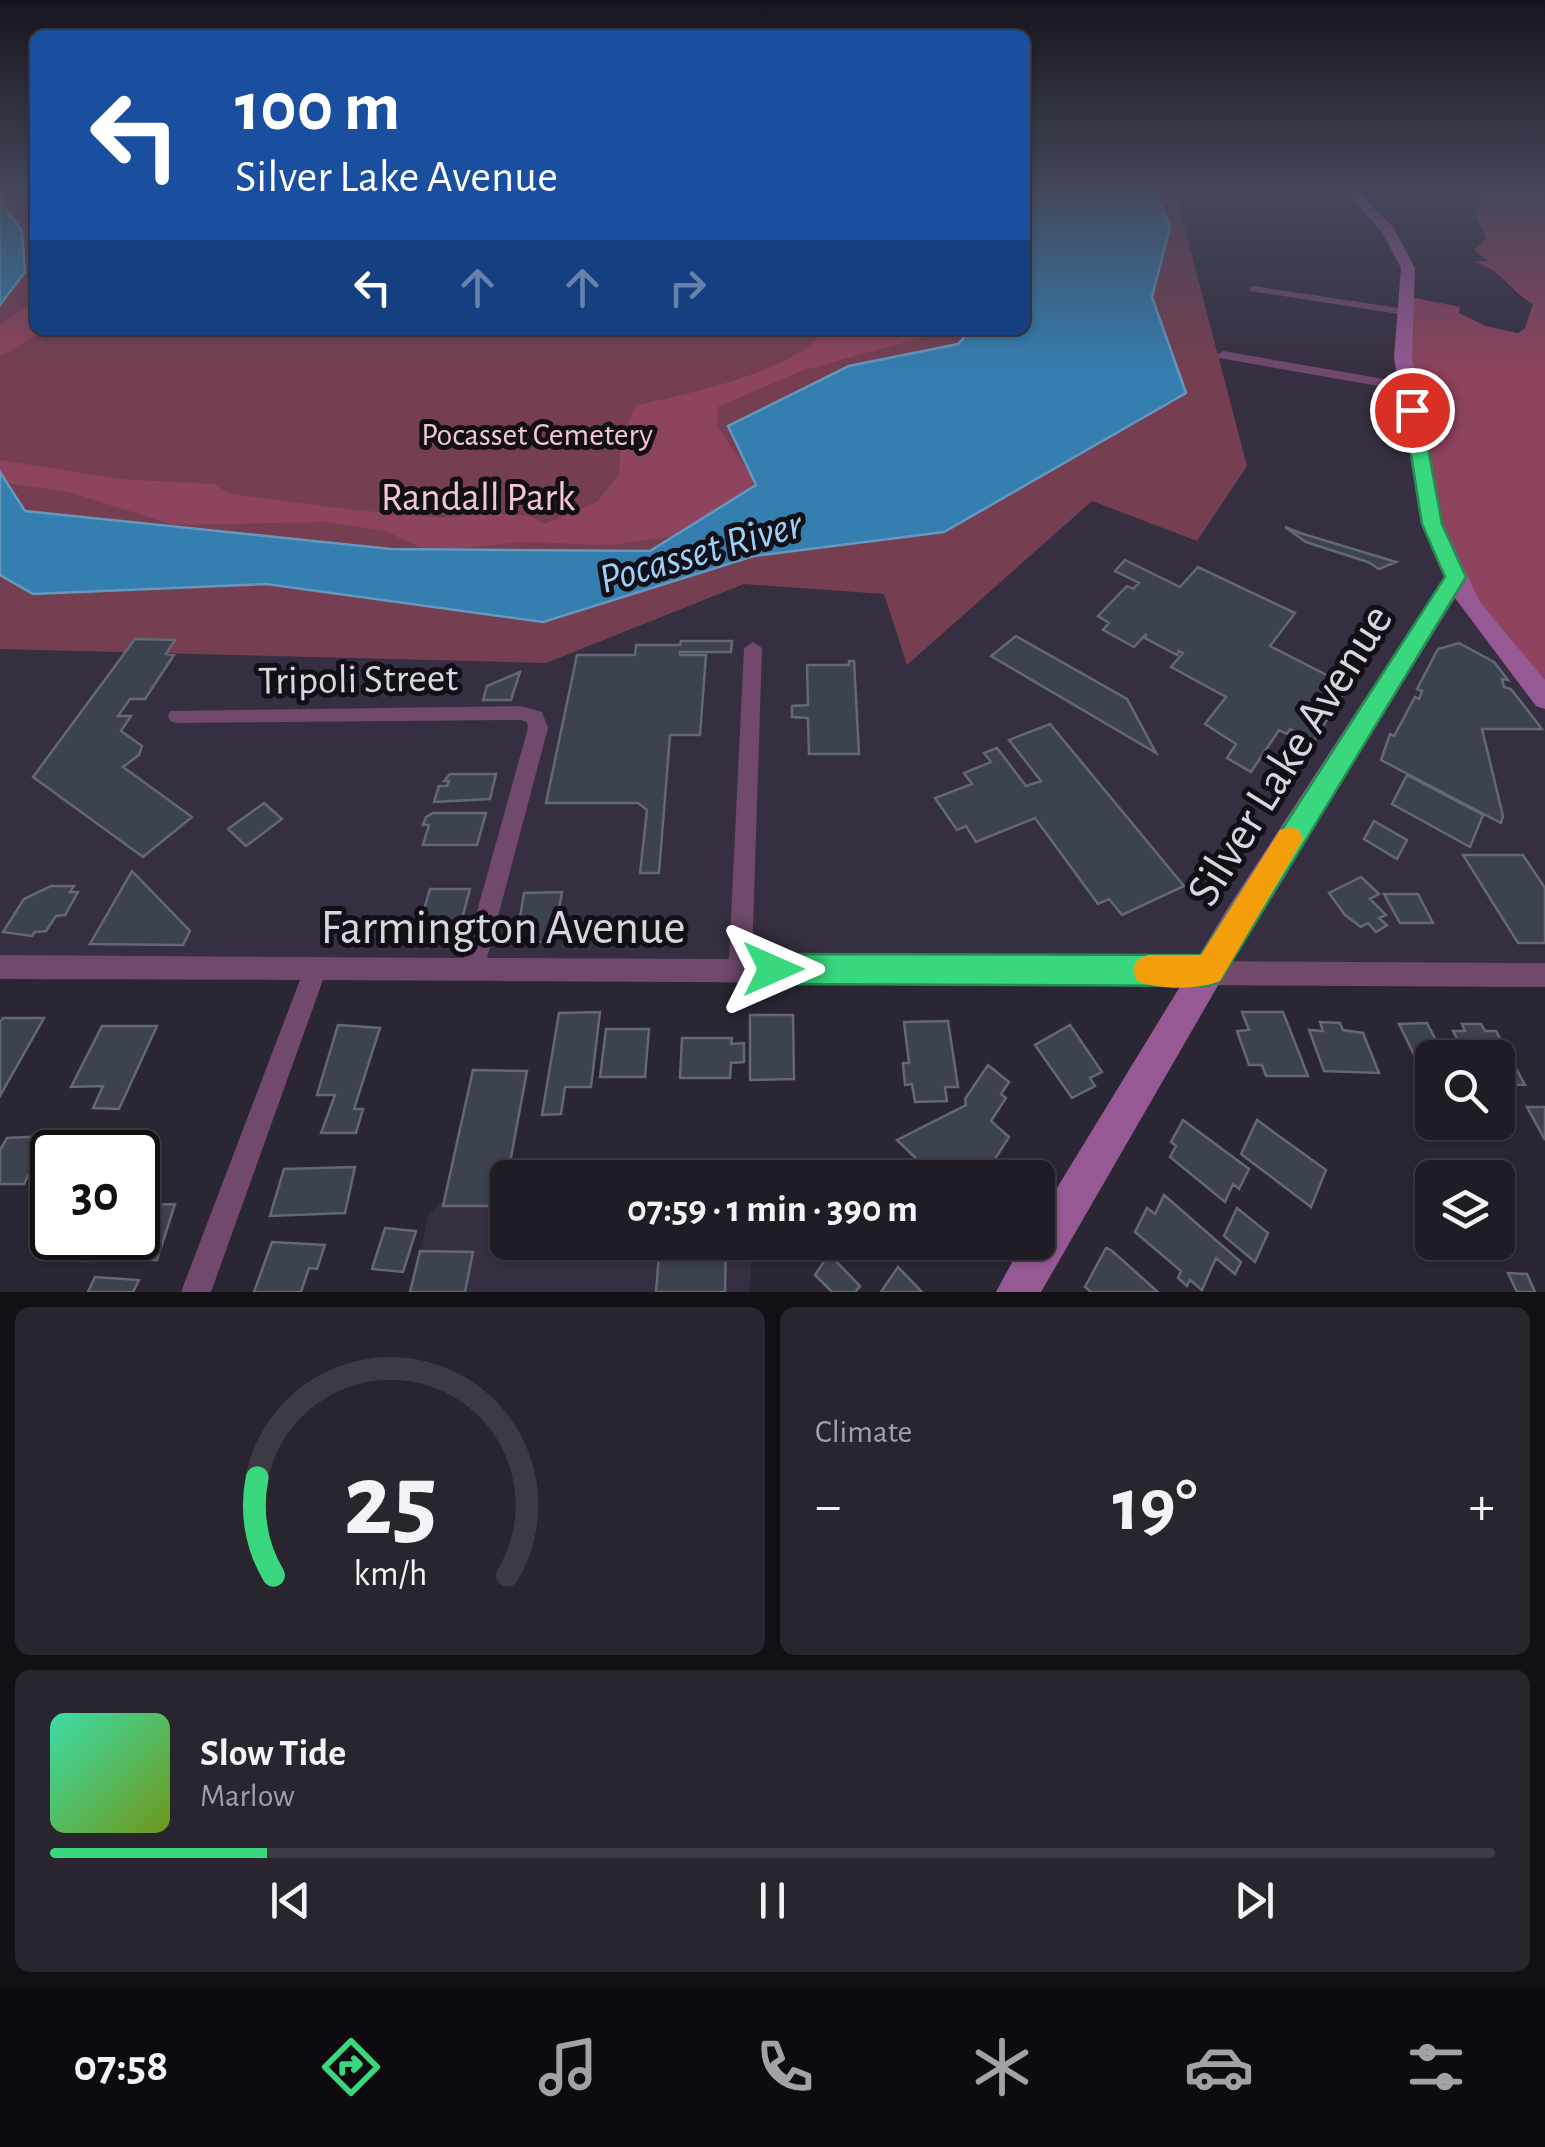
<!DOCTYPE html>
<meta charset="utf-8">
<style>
:root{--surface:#201c26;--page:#28252e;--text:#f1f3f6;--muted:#a2a1a7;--line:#3d3a43;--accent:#39d87f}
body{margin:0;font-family:"Alegreya Sans",sans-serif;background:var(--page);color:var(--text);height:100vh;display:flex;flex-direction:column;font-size:38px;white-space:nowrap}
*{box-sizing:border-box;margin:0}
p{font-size:32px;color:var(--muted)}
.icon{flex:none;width:55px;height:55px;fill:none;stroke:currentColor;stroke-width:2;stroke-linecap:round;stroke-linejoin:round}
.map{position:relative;height:1292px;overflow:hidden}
.details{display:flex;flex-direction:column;gap:15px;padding:15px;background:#120f15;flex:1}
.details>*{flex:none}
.guide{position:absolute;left:30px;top:30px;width:1000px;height:305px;border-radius:15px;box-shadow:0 2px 8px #0004,0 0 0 2px var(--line);background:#1a4fa0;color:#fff;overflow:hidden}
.buttons{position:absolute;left:1415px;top:1040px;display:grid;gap:20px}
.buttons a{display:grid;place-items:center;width:100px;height:100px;border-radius:15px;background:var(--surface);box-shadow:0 2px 8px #0004,0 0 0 2px var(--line);font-size:50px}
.speed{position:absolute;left:30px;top:1130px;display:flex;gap:20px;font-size:50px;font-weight:700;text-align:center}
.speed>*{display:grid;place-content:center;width:130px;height:130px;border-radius:50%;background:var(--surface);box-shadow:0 2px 8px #0004,0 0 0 2px var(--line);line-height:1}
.speed .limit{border:5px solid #111;border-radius:15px;background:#fff;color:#111}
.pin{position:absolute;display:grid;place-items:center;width:85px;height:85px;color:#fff;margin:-42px;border:5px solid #fff;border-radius:50%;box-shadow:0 2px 10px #0007}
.me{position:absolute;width:110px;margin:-55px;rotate:90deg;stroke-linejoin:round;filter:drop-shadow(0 0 8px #0008)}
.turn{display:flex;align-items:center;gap:35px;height:210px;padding:0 40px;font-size:45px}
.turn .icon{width:130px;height:130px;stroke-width:2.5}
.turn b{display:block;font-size:70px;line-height:85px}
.lanes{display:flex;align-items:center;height:95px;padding:0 40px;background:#0003;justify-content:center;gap:50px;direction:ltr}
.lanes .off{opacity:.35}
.big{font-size:75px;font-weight:600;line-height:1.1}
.details .card{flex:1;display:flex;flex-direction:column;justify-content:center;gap:15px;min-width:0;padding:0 35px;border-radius:15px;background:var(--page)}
.details .dial{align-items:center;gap:0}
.dial svg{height:260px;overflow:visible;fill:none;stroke:var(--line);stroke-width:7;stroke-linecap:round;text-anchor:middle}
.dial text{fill:var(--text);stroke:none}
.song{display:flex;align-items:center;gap:30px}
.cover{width:120px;height:120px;border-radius:15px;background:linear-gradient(135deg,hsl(160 70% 55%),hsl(80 70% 35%))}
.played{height:10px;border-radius:5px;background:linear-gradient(90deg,var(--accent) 15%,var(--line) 15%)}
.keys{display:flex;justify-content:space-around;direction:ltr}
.heat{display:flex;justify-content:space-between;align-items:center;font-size:55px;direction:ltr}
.details .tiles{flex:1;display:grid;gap:15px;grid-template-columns:1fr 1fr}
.card:last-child{grid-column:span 2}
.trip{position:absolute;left:490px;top:1160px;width:565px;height:100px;border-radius:15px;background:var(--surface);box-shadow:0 2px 8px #0004,0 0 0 2px var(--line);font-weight:600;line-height:100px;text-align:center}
.menu{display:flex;height:160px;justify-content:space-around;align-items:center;background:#0d0b0f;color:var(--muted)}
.menu .icon{width:70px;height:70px}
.menu .selected{color:var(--accent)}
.menu b{font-size:45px;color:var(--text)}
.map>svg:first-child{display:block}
</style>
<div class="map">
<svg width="1545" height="1292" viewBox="0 0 1545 1292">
<rect width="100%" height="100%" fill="#2a2633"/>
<path fill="#362f41" d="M1188,190H1467L1482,202L1475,212L1486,238L1475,250L1489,261L1483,263L1492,266L1516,295L1534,304L1525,328L1518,333L1486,326L1459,313L1460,307L1412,297L1545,702V972L0,969V581L725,567L1169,223Z
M474,1180H507L508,1242L753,1243L749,1292H412L428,1216L461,1183Z"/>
<path fill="#763e51" d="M0,190H35V330H1025V190H1192L1179,206L1247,466L1197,541L1092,501L907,665L884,594L744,584L546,663L0,649Z"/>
<path fill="#8e435e" d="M1467,190H1545V702L1451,566L1407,382L1411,297L1460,307L1459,313L1486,326L1518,333L1525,328L1533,304C1509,291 1499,266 1472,262L1488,261L1474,250L1486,238L1474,212L1482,202Z
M35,300V330H44L0,357V325Z
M823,330H949L801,371L718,407L717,426L757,484L748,505L675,536L611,545L522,542L446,550L420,547L385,531L327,522L174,525L69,492L0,482V460L118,479L213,484L231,494L346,509L442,518L489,513L529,516L545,524L597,502L619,474L621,440L636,405C679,396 803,370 823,330Z"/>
<path fill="#357eb0" stroke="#6698be" stroke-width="2.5" d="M0,190H4L2,203L22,231L25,272L0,305Z
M1025,190H1154L1170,227L1152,297L1186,393L944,532L754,556L543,622L266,584L33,594L0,575V472L25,511L391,549L650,551L756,485L728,426L849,366L958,344L971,330H1025Z"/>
<path fill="#3d424f" stroke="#636776" stroke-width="2.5" d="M1285,527L1300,533L1396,562L1379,569L1368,562L1306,542Z
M1125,560L1180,587L1198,567L1295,613L1270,646L1348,686L1313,742L1290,729L1287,734L1279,730L1251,772L1227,758L1236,744L1205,724L1226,697L1171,667L1183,653L1179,651L1177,655L1145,638L1146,634L1134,647L1103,630L1109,623L1098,616L1127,586L1133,589L1139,583L1115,571Z
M1016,636L1127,699L1156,753L991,656Z
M135,639L175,640L166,654L174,655L145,699H130L118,716H131L121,731L142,746L139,755L123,767L192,817L143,857L33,777Z
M681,641H732L731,652H680V655H706L700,735H670L659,873H640L647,810L638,803H546L577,655H635L636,645H680Z
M1459,643L1494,662L1508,680L1502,679L1504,687L1511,689L1542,729H1482L1503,816L1501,823L1381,760L1390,734L1394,736L1415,697L1419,699L1422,691L1417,689L1438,649Z
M849,661H854L859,754H809L808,718L792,717V706L808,705L807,665H849Z
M520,672L511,700H483L487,686Z
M1050,724L1184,886L1122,915L1109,899L1098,904L1035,818L976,842L966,826L957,830L935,798L972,784L964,773L991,762L984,753L997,748L1026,786L1041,781L1009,740Z
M450,774H496L490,799L434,802L439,786H447L449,781H444Z
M1407,775L1483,815L1470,847L1392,804Z
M264,803L282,819L246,846L228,829Z
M433,813H486L477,845H423L429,825H423L426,817Z
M1374,821L1407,840L1397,859L1364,839Z
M1463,855H1523L1545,888V943H1518Z
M132,871L190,931L183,945L90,944Z
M1361,877L1379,894L1370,899L1386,915L1379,918L1387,925L1376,932L1368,923L1361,927L1345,915L1329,893Z
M51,886H74L70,892H78L65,915L56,916L46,931L35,932L32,936L3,932L24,899Z
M430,889H470L457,937H416Z
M562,892L554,938L550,942H516L524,893Z
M1384,894H1418L1433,923H1400Z
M600,1012L591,1087H565L561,1114L542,1115L559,1013Z
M1242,1012H1283L1308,1076H1266L1262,1065H1249L1237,1031L1249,1030Z
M750,1015H793L794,1079L750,1080Z
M3,1018H44L0,1096V1022Z
M948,1021L958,1087H945L947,1101L915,1102L912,1084L905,1085L903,1063H909L904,1022Z
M1320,1022L1340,1023L1343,1030L1363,1033L1379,1073L1324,1071L1309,1030L1323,1031Z
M1427,1023L1445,1058H1432V1065H1419L1399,1024Z
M1462,1024H1481L1485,1031H1496L1525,1085L1498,1084V1058H1467L1453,1031H1465Z
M338,1025L380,1028L354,1109H363L356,1133H321L335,1095H317Z
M1070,1025L1102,1072L1090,1078L1095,1086L1072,1098L1035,1045Z
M102,1026H157L119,1109L93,1108L103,1086L71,1087Z
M606,1029H649L645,1077H600Z
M682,1038H732L731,1044L744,1043V1062L731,1063L730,1078H680Z
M988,1065L1009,1082L1001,1094L1006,1098L991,1121L1009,1137L983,1178H936L897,1140L966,1105L965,1099Z
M473,1070L527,1071L502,1206H443Z
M1527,1107H1545V1140Z
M1183,1120L1249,1169L1239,1189L1233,1184L1225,1202L1170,1157L1176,1146L1171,1142Z
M1257,1120L1326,1170L1311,1207L1241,1154Z
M47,1136L24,1184H0V1150L7,1138Z
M355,1167L345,1213L270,1216L284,1169Z
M1164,1195L1241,1262L1235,1274L1216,1258L1202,1290L1190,1280L1187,1286L1178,1278L1181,1271L1135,1232L1147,1208L1155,1214Z
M175,1204L157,1260L82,1261L92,1238H138V1205Z
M1237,1208L1268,1233L1255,1262L1224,1236Z
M385,1228L416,1231L403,1272L372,1269Z
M272,1242L325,1245L317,1269L309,1268L301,1292H254Z
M660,1242H726L725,1292H656Z
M1106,1248L1111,1250L1158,1292H1091L1085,1287Z
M420,1251L473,1252L465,1292H410Z
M829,1254L860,1286L855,1292H832L815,1275Z
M898,1267L922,1292H881Z
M1508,1273L1527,1274L1535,1292H1517Z
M95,1277L139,1280L133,1292H88Z"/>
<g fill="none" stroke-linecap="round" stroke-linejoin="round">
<path fill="#70496d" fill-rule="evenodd" d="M1254,286L1405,309L1411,312L1405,315L1250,291V287Z
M1223,351L1407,383L1413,387L1407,391L1219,358L1217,355Z
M753,642L762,648L752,959L1545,963V987L323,980L211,1292H181L300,980L0,979V955L464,958L528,728L527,722L521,720L177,723L170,721L168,716L170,711L521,706L542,712L548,728L487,958L729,959L744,648Z"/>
<path fill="#975993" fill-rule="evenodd" d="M1344,190H1357L1393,227L1415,268L1412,357L1443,524L1480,602L1545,680V709L1536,706L1455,598L1250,930L1041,1292H996L1023,1242H1038V1219L1228,908L1445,576L1421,524L1394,357L1401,268L1382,232Z"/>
</g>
<linearGradient id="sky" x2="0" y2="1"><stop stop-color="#17151c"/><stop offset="0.51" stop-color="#44475b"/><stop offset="1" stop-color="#44475b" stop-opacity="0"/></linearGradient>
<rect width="1545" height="371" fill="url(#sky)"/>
<path fill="#39d87f" stroke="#258c53" stroke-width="2.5" d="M1412,404L1421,410L1442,524L1466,577L1220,981L1209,986L773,984L762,980L758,969L762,958L773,954L1201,955L1445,577L1422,524L1404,410Z"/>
<path fill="#f59e0b" d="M1290,827L1299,830L1303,839L1220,981C1198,990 1159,990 1137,981L1133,970L1137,960L1148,955H1201L1280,830Z"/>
<g text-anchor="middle" stroke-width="10" stroke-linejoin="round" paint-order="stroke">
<g font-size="32" fill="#f5c7d4" stroke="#121016">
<text x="537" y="445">Pocasset Cemetery</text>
</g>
<g font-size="40" fill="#f5c7d4" stroke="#121016">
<text x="478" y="510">Randall Park</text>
</g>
<g font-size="40" fill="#d8d5de" stroke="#121016">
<text transform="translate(358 678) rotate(-1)" y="14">Tripoli Street</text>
</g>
<g font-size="42" font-style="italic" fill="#9bd1fb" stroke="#121016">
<text transform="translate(700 550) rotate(-16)" y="15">Pocasset River</text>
</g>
<g font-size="48" fill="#d8d5de" stroke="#121016">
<text transform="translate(1288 754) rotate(-58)" y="17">Silver Lake Avenue</text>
<text x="503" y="943">Farmington Avenue</text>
</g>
</g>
</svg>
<div class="buttons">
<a><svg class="icon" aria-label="search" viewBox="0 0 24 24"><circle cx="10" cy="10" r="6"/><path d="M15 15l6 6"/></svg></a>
<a><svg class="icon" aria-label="layers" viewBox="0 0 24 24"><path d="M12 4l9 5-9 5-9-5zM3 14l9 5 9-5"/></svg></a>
</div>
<div class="speed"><div class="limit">30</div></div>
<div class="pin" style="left:1412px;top:410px;background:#d93025"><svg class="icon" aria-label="arrive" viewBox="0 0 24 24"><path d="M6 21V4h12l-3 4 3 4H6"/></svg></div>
<svg class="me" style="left:773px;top:969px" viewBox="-20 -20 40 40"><path d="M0-17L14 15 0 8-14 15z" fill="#39d87f" stroke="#fff" stroke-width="4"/></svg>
<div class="trip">07:59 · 1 min · 390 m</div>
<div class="guide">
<div class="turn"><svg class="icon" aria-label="left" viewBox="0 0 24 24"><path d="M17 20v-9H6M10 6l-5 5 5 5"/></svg><div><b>100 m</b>Silver Lake Avenue</div></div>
<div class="lanes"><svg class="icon" aria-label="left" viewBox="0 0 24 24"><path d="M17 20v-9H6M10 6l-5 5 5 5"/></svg><svg class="icon off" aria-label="ahead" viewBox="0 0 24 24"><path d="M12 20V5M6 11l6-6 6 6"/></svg><svg class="icon off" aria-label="ahead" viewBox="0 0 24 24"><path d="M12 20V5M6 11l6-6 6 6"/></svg><svg class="icon off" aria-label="right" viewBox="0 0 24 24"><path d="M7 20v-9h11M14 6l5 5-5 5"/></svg></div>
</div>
</div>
<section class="details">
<div class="tiles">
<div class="card dial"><svg viewBox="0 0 100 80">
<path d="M14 69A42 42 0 1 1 86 69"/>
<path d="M14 69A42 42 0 0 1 9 39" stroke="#39d87f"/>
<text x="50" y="56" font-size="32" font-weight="700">25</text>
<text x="50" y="72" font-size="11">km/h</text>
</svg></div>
<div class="card"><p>Climate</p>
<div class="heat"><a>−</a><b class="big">19°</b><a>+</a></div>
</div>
<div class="card">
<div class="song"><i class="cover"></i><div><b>Slow Tide</b><p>Marlow</p></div></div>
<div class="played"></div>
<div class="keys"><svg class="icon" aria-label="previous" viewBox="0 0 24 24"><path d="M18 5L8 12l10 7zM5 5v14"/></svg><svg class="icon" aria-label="pause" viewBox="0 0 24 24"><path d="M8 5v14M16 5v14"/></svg><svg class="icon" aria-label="next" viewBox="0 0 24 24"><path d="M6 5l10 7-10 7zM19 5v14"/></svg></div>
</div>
</div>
</section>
<nav class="menu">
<b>07:58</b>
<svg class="icon selected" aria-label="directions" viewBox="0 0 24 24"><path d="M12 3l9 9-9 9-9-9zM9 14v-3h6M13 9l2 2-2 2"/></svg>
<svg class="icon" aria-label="music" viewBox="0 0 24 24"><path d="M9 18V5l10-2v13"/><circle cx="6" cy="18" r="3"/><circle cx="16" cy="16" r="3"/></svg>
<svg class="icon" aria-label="phone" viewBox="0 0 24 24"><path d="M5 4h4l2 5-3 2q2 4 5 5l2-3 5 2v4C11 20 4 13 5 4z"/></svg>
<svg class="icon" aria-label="climate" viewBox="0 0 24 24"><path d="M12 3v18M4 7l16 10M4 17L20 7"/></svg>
<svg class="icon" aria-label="car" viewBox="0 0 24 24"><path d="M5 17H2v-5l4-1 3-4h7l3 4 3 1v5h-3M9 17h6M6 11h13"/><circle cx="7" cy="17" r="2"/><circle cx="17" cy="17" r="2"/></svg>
<svg class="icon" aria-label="filters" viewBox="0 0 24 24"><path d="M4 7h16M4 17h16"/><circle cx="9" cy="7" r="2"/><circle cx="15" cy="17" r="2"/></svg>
</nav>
